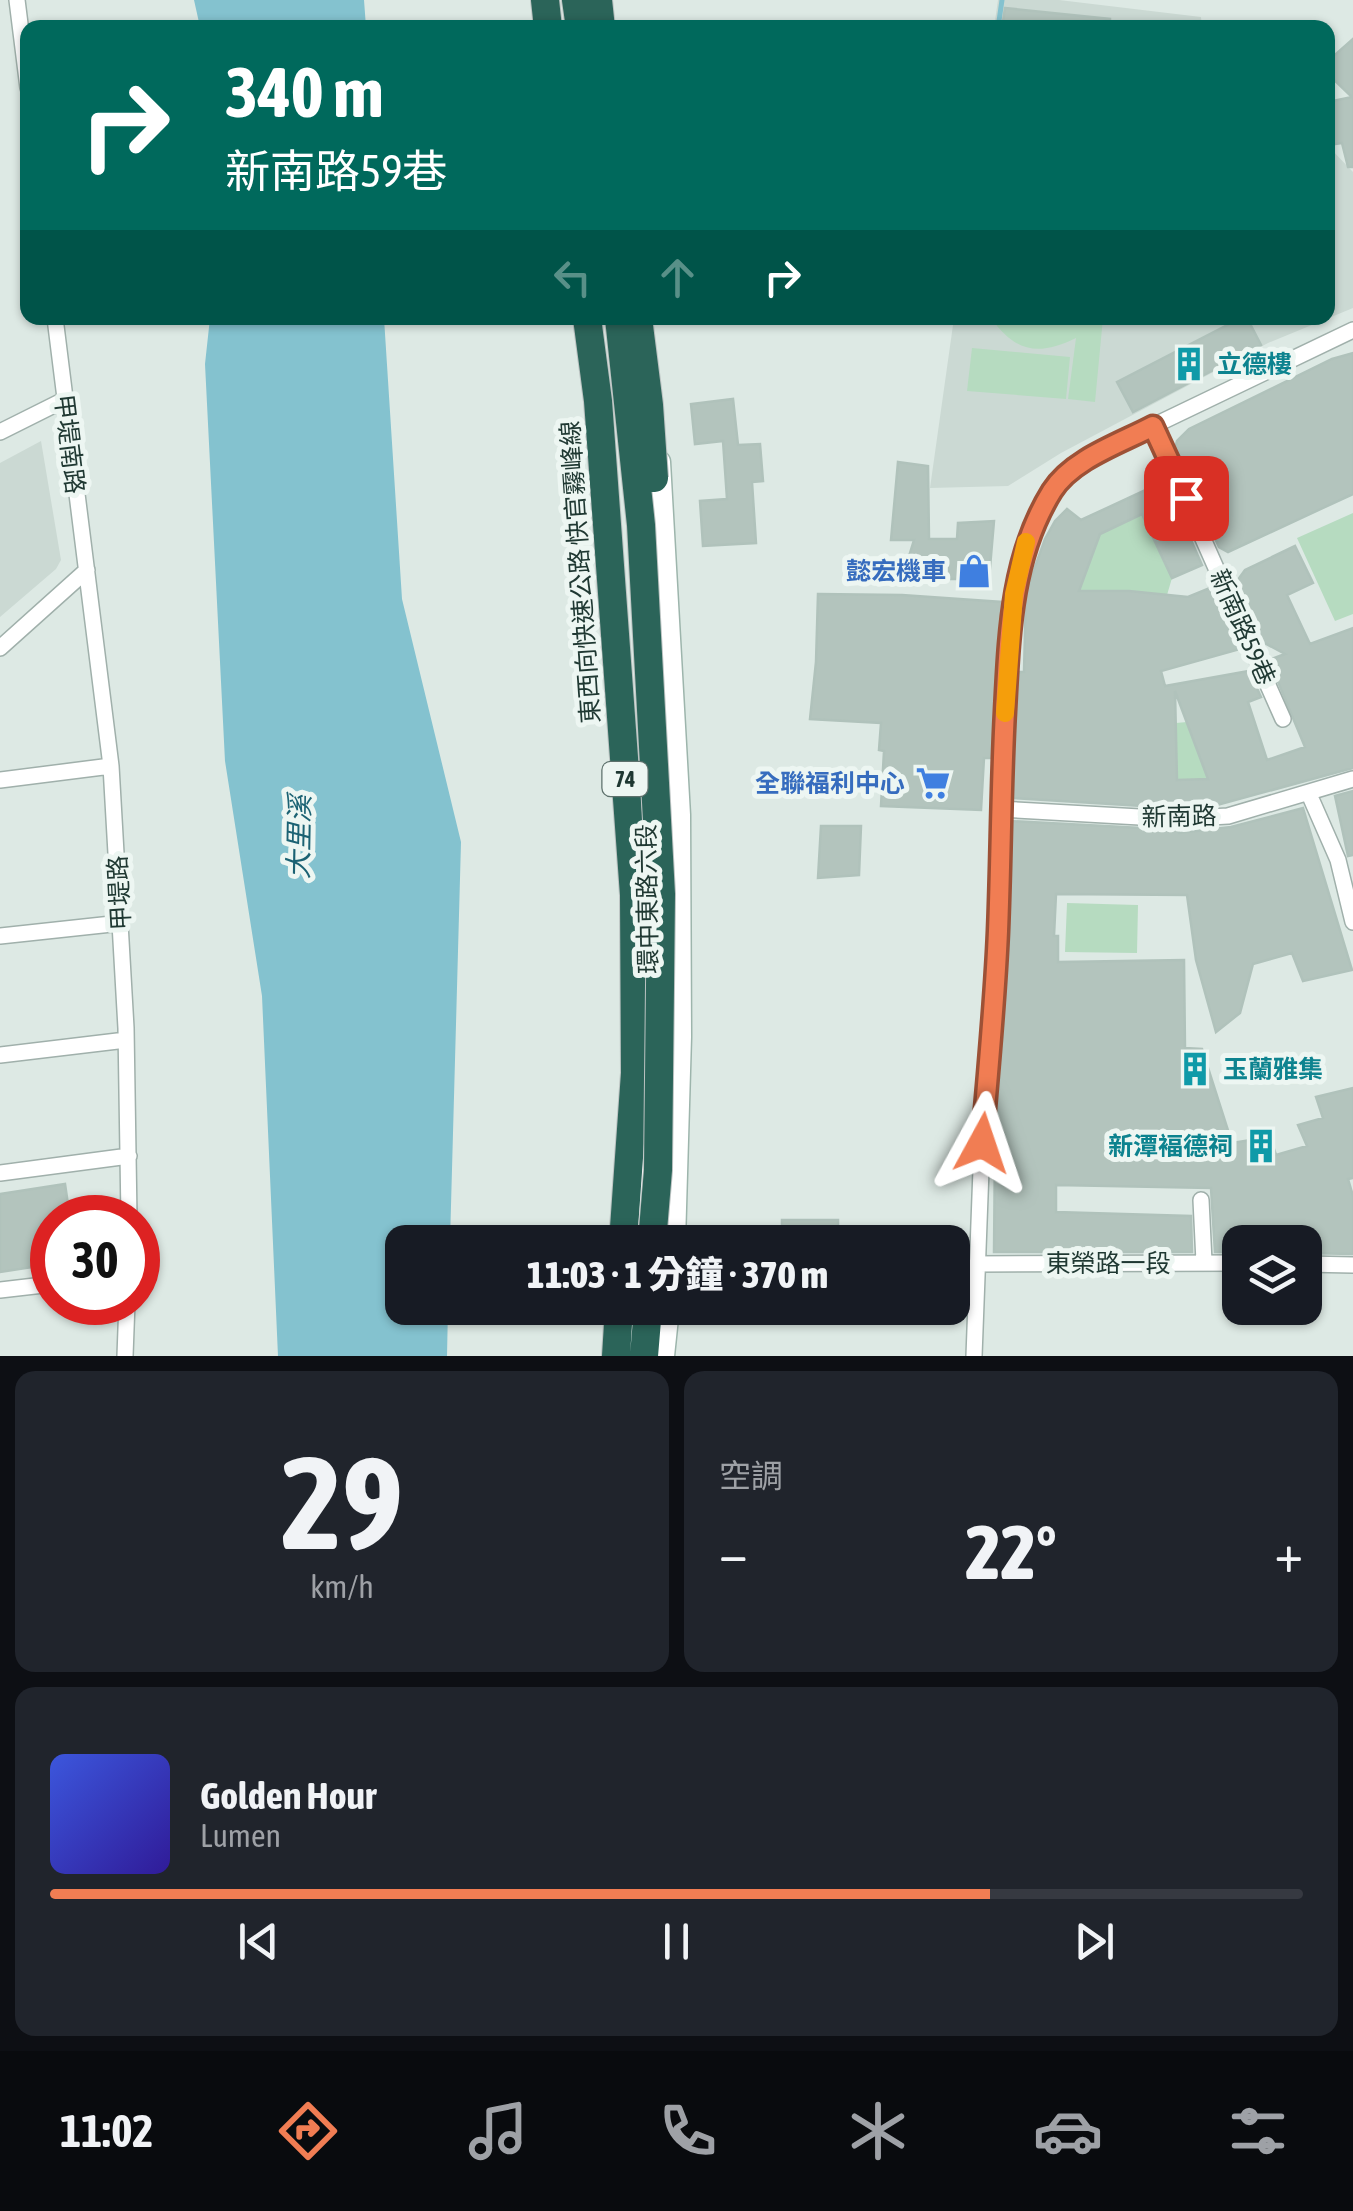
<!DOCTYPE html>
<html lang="zh-TW">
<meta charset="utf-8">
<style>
:root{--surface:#171b24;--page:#20242c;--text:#f1f3f6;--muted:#9ea1a6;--line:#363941;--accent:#f17d53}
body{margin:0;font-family:"Asap Condensed","Noto Sans TC",sans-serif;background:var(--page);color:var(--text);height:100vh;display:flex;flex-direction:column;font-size:38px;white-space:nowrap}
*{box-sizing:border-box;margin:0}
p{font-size:32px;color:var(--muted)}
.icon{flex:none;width:55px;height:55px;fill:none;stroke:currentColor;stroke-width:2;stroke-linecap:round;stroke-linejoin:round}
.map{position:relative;height:1356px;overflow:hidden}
.side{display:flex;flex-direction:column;gap:15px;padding:15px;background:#0d0f14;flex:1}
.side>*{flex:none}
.guide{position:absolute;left:20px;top:20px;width:1315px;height:305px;border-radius:20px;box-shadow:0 2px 8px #0004;background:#00695c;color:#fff;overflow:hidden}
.controls{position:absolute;left:1222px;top:1225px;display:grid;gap:20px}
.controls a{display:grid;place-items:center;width:100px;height:100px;border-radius:20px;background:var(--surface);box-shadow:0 2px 8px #0004;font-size:50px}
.speed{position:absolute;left:30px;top:1195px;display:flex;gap:20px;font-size:50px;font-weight:700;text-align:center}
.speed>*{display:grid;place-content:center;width:130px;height:130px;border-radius:50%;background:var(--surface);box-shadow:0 2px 8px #0004;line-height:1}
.speed .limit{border:15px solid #d22;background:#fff;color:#111}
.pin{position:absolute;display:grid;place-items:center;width:85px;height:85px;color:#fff;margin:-42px;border-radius:20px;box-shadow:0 5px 15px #0006}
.me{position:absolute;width:110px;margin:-55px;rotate:5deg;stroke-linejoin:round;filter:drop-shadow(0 0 8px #0008)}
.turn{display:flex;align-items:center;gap:35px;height:210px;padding:0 40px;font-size:45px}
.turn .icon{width:130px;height:130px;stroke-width:2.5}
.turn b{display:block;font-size:70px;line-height:85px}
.lanes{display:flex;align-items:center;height:95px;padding:0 40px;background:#0003;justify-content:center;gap:50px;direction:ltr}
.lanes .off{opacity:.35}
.big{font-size:75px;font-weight:800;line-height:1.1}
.side .widget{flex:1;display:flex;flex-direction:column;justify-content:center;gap:15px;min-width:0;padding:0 35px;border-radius:20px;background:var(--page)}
.side .dial{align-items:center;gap:0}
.dial b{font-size:130px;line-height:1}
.song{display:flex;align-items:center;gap:30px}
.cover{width:120px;height:120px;border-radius:15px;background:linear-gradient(135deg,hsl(230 70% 55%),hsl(250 70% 35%))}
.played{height:10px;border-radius:5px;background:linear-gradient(90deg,var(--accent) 75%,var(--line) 75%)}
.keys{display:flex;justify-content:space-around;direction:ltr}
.heat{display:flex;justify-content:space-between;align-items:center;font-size:55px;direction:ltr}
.side .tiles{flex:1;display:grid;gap:15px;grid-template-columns:1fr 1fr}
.widget:last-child{grid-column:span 2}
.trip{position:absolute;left:385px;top:1225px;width:585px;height:100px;border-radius:20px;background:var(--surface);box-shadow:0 2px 8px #0004;font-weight:800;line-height:100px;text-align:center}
.tabs{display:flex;height:160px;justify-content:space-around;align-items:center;background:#090b0e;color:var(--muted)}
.tabs .icon{width:70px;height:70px}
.tabs .current{color:var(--accent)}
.tabs b{font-size:45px;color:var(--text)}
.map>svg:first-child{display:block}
</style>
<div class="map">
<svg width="1353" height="1356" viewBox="0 0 1353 1356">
<rect width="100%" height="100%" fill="#dde9e4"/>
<path fill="#cbd9d3" d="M998,0H1059L1201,17L1202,27L994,28Z
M1328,146L1353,172V308L1268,343L1061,453L1008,486L930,488L954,318H1328Z
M41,441L61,560L56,569L0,617V463Z"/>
<path fill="#b6dbc0" d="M991,318H1103L1095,402L1068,399L1076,338C1039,356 1016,353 991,318Z
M972,348L1070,357L1066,399L967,391Z
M1353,513V614L1335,621L1297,538Z
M1142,514L1172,578L1167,595L1129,591H1079L1100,534Z
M1187,722L1208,779L1177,780L1176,723Z
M1067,903L1138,905L1137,953L1065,952Z"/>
<path fill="#84c2cf" d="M194,0H364L366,27H200Z
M210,318H384L402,599L461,842L450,1242H402V1308H448L447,1356H278L262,996L225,761L205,364Z"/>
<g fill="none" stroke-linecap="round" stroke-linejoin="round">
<path stroke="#84c2cf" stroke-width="5" d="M998,28L1002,0"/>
</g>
<path fill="#b3c4bd" stroke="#b0c2bb" stroke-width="2.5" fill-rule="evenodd" d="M1005,8L1110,19V28H1002Z
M1353,39V167H1348L1342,143L1328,145V102L1352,97L1328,74V61Z
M1241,318H1247L1261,345L1133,412L1117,382Z
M1353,353V494L1228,552L1219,547L1175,449L1177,441L1189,429L1332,359Z
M733,399L738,445L760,444L763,481L752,482L756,543L703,546L700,501L727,499L723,441L695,444L691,404Z
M898,462L928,466L929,539H957L958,523L994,521L989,579H902L914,540H891Z
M1165,481L1202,565L1172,578L1142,514L1100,534L1079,591H1129L1188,597L1212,587L1240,649L1161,671L1165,686L1249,671L1261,697L1248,702L1267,760L1305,747L1269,660L1285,654L1261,641L1235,584L1245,570L1295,546L1313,583L1287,595L1310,644L1353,628V768L1217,805L1175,808L1012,798L1019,672H1024L1026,592L1045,539L1055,521L1067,509L1081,520ZM1175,691L1208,779L1177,780Z
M818,594L902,595L1002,602L992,758H984L981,810L881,806L884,751L879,750L881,723L810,719L816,662Z
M1353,791V855L1348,856L1335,796Z
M1303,808L1352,970L1303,981L1292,953L1253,964L1240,1013L1216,1032L1196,960L1187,895L1056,894L1054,936H1058V962L1184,960L1185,1048L1202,1049L1232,1143L1270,1137L1276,1155L1307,1146L1298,1125L1323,1118L1316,1097L1353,1088V1178L1348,1179L1353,1196V1254L1305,1253V1242H1240V1252H1215L1211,1188L1056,1185V1212L1191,1216L1192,1252H994L995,1145L1010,930L1011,821L1178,830L1179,833L1231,827Z
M821,826H861L859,875L818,878Z
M65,1184L70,1218H52V1264L0,1272V1194Z
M782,1220H838V1242H782Z"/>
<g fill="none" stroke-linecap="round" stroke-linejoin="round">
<g stroke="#a0b0ab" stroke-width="18">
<path id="street" d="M17,0L28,88
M55,318L111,766L126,1028L129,1218
M1153,426L1283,719
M0,432L64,400
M0,648L87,570
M0,780L111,766
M1309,794L1338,860L1353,922
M1000,809L1175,819L1228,816L1353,779
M0,936L121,923
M0,1055L126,1040
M0,1173L129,1156
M1201,1200L1204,1262
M976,1264L1240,1263
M1305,1264L1353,1265
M0,1290L52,1284
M125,1356L127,1302
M974,1356L982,1143L999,929V832L1008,664L1014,594L1025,544L1054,488L1074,468L1153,426L1353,330"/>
</g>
<g stroke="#9db5ac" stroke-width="25">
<path id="secondary" d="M659,462L679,815L680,1037L674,1242
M638,1242L646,1109
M630,1356L634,1308
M663,1356L668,1308"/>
</g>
<g stroke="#bcc3c2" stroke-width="30">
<path id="highway" d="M545,0L548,28
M576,0L580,28
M598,0L601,28
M587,318L598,401L634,895L635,1073L623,1242
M616,1356L619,1308
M644,1356L648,1308"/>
</g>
<use href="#street" stroke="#fff" stroke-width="15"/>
<use href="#secondary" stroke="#fff" stroke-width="22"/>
<use href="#highway" stroke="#2b6459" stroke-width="28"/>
<g stroke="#bcc3c2" stroke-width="30" stroke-linecap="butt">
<path id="highway-bridge" d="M619,318L641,525L661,894L658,1170L652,1242
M638,318L649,405L654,478"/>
</g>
<use href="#highway-bridge" stroke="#2b6459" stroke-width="28"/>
</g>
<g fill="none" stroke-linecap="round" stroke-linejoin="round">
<g stroke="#9d5136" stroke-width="25">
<path id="route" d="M982,1143C988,1072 995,1002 998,931C1001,858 1001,784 1005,711C1009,635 1011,557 1052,491C1072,459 1121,443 1153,426L1186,498"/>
</g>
<use href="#route" stroke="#f17d53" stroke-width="18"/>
<path stroke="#f59e0b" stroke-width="18" d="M1005,713L1014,594L1026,542"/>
</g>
<defs>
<g id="building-bare" transform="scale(2.7)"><path d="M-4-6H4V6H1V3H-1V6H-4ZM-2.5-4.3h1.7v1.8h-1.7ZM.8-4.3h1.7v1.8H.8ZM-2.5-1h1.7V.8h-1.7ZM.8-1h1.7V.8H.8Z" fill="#0f9aa8" stroke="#edf6f2" stroke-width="2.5" paint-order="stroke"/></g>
<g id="shop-bare" transform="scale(2.7)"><path d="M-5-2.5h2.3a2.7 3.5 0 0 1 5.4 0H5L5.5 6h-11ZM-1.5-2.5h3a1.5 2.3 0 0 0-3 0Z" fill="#3f7fe0" stroke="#edf6f2" stroke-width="2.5" paint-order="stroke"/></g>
<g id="supermarket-bare" transform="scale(2.7)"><path d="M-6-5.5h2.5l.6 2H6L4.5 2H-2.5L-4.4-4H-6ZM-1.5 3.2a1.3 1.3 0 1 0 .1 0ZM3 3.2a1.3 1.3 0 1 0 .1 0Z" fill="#3f7fe0" stroke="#edf6f2" stroke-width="2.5" paint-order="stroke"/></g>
</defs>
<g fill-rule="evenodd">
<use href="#building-bare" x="1189" y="364"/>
<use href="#shop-bare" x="974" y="571"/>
<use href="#supermarket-bare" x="933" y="783"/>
<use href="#building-bare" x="1195" y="1069"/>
<use href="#building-bare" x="1261" y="1146"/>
</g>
<g text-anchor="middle" stroke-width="10" stroke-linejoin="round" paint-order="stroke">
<rect fill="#edf6f2" stroke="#5d716c" stroke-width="2.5" x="602.5" y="762" width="45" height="34" rx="8"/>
<g font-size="22" font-weight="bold" fill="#1f3832">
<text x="625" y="787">74</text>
</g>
<g font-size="25" font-weight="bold" fill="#0d838f" stroke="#edf6f2" text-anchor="start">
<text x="1217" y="373">立德樓</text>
<text x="1223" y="1078">玉蘭雅集</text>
<text x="1233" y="1155" text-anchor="end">新潭褔德祠</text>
</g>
<g font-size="25" fill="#1f3832" stroke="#edf6f2">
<text transform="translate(70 444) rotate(83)" y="9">甲堤南路</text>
<text transform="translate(580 572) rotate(-94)" y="9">東西向快速公路 快官霧峰線</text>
<text transform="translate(1243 627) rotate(66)" y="9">新南路59巷</text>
<text transform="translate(1179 816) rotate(-1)" y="9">新南路</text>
<text transform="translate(119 893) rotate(-93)" y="9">甲堤路</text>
<text transform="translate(647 899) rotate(-91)" y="9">環中東路六段</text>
<text x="1108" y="1272">東榮路一段</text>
</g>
<g font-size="25" font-weight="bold" fill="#366cbe" stroke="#edf6f2" text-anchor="end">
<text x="946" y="580">懿宏機車</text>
<text x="905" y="792">全聯福利中心</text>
</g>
<g font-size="28" font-style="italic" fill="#1b6273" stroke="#edf6f2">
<text transform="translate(299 837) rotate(-89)" y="10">大里溪</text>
</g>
</g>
</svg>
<div class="controls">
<a><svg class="icon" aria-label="layers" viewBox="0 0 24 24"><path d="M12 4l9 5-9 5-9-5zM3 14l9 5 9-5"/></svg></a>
</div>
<div class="speed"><div class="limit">30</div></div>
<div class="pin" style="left:1186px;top:498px;background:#d93025"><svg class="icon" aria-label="arrive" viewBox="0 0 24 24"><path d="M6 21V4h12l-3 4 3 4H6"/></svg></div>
<svg class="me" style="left:982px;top:1143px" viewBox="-20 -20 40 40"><path d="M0-17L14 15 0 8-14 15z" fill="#f17d53" stroke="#fff" stroke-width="4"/></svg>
<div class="trip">11:03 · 1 分鐘 · 370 m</div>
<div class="guide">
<div class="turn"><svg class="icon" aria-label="right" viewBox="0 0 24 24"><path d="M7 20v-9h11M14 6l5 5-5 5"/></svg><div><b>340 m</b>新南路59巷</div></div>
<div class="lanes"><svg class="icon off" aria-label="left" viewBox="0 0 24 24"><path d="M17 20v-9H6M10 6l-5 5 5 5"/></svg><svg class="icon off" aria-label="ahead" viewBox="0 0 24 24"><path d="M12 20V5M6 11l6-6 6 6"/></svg><svg class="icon" aria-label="right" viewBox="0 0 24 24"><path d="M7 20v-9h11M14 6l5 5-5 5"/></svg></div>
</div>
</div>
<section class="side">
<div class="tiles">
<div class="widget dial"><b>29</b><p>km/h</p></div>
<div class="widget"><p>空調</p>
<div class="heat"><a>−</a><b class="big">22°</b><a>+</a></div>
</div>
<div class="widget">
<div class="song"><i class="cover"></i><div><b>Golden Hour</b><p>Lumen</p></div></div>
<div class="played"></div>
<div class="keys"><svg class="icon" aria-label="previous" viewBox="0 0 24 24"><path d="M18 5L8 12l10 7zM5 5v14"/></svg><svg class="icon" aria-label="pause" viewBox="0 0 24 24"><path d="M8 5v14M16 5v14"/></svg><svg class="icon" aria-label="next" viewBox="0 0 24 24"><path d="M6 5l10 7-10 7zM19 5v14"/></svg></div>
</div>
</div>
</section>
<nav class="tabs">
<b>11:02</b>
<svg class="icon current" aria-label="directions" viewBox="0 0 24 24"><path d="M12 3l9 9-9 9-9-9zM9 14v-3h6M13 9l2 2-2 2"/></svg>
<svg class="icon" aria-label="music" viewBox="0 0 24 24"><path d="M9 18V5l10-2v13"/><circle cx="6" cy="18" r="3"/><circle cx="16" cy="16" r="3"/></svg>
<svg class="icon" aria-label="phone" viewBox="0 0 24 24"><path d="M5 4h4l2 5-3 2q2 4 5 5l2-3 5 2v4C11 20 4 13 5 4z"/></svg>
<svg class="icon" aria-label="climate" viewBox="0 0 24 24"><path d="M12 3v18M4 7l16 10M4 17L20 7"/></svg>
<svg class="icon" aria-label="car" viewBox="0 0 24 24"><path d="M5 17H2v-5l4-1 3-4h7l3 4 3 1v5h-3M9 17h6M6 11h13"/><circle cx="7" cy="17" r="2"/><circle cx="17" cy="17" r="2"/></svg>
<svg class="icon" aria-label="filters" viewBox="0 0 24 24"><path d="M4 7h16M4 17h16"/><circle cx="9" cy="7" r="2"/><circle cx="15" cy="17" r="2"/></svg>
</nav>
